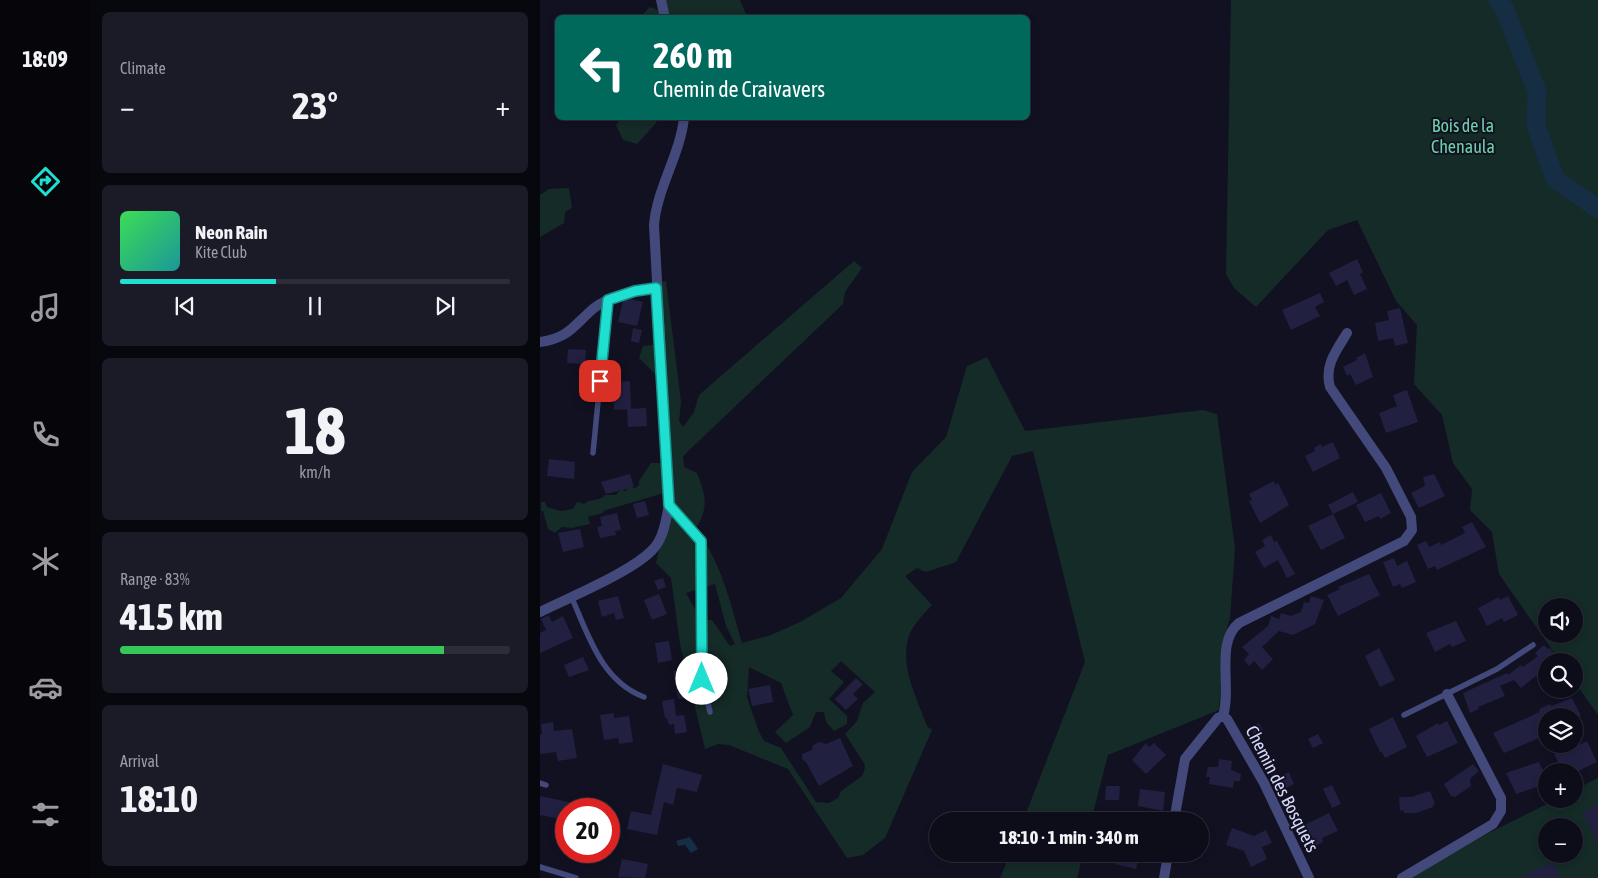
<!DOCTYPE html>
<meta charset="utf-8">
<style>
:root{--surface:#0d0d1a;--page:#1b1b27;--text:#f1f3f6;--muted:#9a9ca2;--line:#2d2d39;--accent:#1fdfd1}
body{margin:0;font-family:"Asap Condensed",sans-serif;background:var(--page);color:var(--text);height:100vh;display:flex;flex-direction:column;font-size:19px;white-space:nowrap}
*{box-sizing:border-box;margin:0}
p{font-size:16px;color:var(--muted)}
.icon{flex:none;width:28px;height:28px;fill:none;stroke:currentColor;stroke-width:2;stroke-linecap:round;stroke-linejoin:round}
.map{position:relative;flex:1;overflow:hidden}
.drawer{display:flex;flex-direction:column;gap:12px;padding:12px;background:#07070e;width:450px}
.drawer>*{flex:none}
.hud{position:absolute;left:15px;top:15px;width:475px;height:105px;border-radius:8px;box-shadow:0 2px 8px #0003,0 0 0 1px var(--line);background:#00695c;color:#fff;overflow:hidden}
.tools{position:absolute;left:998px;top:598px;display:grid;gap:10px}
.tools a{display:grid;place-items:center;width:45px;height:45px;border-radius:50%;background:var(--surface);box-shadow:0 2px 8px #0003,0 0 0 1px var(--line);font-size:25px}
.speed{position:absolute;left:15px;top:798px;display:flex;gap:10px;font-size:25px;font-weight:700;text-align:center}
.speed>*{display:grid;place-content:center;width:65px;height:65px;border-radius:50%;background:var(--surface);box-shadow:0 2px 8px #0003,0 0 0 1px var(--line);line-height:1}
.speed .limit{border:8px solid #d22;background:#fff;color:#111}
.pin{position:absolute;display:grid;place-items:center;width:42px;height:42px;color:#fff;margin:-21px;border-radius:10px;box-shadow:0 2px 8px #0006}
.me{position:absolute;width:55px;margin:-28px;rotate:0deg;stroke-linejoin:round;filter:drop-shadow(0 0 4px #0008)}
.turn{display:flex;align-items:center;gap:18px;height:105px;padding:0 15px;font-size:22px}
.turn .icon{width:65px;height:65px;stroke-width:2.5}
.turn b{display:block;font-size:35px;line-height:42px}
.big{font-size:38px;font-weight:700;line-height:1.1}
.drawer .tile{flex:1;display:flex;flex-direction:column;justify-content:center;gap:8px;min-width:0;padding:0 18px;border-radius:8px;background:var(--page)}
.drawer .dial{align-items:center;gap:0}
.dial b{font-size:65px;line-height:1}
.song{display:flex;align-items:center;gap:15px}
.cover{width:60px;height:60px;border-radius:8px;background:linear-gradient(135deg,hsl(130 70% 55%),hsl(180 70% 35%))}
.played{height:5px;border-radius:2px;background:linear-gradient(90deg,var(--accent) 40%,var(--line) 40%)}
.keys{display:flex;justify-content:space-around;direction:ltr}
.heat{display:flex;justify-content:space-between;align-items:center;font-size:28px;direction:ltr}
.charge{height:8px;border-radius:4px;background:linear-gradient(90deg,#34c759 83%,var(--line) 0)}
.trip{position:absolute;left:389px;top:812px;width:280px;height:50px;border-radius:25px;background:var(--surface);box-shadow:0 2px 8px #0003,0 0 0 1px var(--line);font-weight:700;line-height:50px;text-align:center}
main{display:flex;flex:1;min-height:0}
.menu{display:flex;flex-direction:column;width:90px;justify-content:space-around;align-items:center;background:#05050a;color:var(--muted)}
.menu .icon{width:35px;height:35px}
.menu .active{color:var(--accent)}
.menu b{font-size:22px;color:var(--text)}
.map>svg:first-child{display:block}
</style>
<main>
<nav class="menu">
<b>18:09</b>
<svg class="icon active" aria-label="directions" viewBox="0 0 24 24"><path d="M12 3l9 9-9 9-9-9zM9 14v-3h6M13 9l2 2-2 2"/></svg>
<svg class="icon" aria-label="music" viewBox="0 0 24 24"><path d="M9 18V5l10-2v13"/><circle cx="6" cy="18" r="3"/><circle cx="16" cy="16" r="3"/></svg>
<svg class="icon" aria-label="phone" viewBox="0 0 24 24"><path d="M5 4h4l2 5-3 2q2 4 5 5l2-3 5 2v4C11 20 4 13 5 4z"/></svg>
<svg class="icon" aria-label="climate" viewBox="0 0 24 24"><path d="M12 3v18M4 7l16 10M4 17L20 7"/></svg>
<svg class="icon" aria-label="car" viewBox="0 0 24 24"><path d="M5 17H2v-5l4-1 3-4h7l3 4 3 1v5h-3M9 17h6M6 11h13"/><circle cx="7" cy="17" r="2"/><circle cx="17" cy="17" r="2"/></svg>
<svg class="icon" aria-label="filters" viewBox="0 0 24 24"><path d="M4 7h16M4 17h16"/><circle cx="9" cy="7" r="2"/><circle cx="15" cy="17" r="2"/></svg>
</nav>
<section class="drawer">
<div class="tile"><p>Climate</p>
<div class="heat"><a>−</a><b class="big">23°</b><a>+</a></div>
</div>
<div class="tile">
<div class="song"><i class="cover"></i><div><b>Neon Rain</b><p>Kite Club</p></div></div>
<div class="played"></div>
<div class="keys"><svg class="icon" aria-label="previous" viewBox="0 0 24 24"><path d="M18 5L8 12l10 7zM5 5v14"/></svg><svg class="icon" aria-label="pause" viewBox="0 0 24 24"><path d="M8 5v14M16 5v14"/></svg><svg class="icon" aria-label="next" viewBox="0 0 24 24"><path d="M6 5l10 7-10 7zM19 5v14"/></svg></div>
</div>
<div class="tile dial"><b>18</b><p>km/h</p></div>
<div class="tile"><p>Range · 83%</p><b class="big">415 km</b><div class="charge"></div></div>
<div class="tile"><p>Arrival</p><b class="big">18:10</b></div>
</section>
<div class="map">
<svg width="1058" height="878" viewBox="0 0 1058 878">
<rect width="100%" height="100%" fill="#112"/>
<path fill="#152b27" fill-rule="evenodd" d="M125,0H200L207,17L99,18L110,7L124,12Z
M691,0H1058V715L1034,681V661H1020L959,574L952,532L930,510L932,489L913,463L902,415L874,384L877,325L856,301L817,220L788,230L716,307L694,288L686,274ZM1006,606H1034V634H1006Z
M81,118H118L116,123L97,144L83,140L76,125Z
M29,188L32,208L25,212L24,223L0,237V195L9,189Z
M314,261L322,268L305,292L303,304L143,456L144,467L157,473C166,496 169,507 156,528C182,565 190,601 202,643L231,635L260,622L301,598L342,549L372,472L406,437L427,366L447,357L485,431L663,410L677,414L695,548L690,618L684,639L679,710L568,755L551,821H483L545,662L493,451L472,456L416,562L386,572L377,568L365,576L392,605C382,616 369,628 367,644C362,671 378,701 387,726L392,730L345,838L323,855L307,858L248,769L189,745L178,744L165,749L140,644L131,578L116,563L123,535L134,506L125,384L99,358L103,346L122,344L118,283L126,281L141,402L139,421L143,427L154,412L159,395ZM175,584L186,626L195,644L190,646L172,620H164L162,647L181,661L161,682L158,614L146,593ZM301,661L335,692L323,703L317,721L305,734L324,763L325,768L322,776L301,791L298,798L289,803L276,802L241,748L224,741L219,732L207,697L209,667L241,683L253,715L235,732L246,743L270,727L276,712H284L286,722L294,731L307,724V716L289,699L304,682L291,671Z
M111,463H123L124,493L63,511V513L48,517L50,524L32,528L22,527L15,533L8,529L3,511H1V502H5L7,507L21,511L33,509L37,502L44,504C50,498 59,502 65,495H76L81,489L85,491L89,487L95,488L99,485V481Z
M1058,778V878H869L943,836L1017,799H1034V790ZM1006,826H1034V854H1006Z
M470,854H543L537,878H460Z"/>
<path fill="#152e43" d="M150,837L158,849L151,853L145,845L138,846L136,841Z"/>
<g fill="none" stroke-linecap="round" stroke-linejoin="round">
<path stroke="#152e43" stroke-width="19" d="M958,0L964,8L997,91L996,125L1015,179L1058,209"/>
</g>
<path fill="#212041" d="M817,259L823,272L820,274L827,289L814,295L807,280L796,286L789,273Z
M780,293L784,302L775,307L780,316L751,330L742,310Z
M90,299L103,302L97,326L78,322L83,301Z
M860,308L868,343L855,346L853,338L838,341L835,323L849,320L847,311Z
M93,328L102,330L99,343L91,341Z
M28,349L46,350L45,364L27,363Z
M825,353L833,377L816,385L810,374L807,376L803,367L817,360L816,358Z
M90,381L91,409L74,410L73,382Z
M867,390L878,422L846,433L839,413L857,406L853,395Z
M106,408L107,426L88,427L87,409Z
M793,442L800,458L773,472L765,456L775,451L774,448L781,444L782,447Z
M9,459L35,462L34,479L7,476Z
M90,474L94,487L66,494L61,482Z
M894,474L905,496L879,508L871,493L885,486L883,477Z
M734,481L735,485L738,483L749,505L720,523L709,501L712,500L709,494Z
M813,492L818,502L793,514L788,505Z
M841,493L851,513L840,519L839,516L825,522L816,505Z
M105,501L109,515L97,518L93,504Z
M77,513L81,530L75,531L76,535L60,538L57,527L62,526L60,517Z
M793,514L805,538L781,550L768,526Z
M932,522L946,547L897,570L895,566L888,569L877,545L886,541L889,547L900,542L901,545L925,533L922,527Z
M40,529L44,547L23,552L18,533Z
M731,535L734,542L737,541L755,574L747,578L738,560L724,568L715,552L725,546L722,540Z
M854,558L857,566L867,561L876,582L862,588L860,584L853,587L843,562Z
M829,574L840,595L798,616L787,595L800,589L798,587Z
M123,578L126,587L118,590L114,581Z
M119,594L127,614L112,620L104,600Z
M78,596L84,618L76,620L74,613L62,617L58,601Z
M771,596L784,600L775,624L753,635L739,631L722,647L733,659L722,670L714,661L709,666L704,660L709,654L702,647L728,626L731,616L739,619L741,613L751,616L761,612L764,602L769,603Z
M968,596L978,615L964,622L962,618L947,626L938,608L959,597L960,600Z
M9,615L12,622L23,616L33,638L0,653V633L6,630L1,619Z
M916,621L926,641L912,647L910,644L895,652L886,633Z
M129,641L132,660L118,663L115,643Z
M1004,645L1008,649L1010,648L1020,661H1006V673L999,679L996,676L981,688L974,680L960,686L965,696L938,707L939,709L930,713L923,693L967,673L968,675L981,665L983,667L998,656L995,653Z
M839,648L855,680L840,687L825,656Z
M43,657L49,670L29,677L24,665Z
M142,669L147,698L138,699L133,671Z
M316,678L323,684L313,694L318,699L306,710L295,699Z
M230,685L233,702L212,706L208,689Z
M1032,698L1041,716H1006V735L964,753L953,733L1000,712L999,709L1010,704L1011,706Z
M134,699L136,716L144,715L147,732L135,734L134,724L129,725L127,718H125L122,701Z
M74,713V718L89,716L93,742L79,744L78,738L64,740L60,715Z
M853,717L867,747L845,758L842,752H840L829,729Z
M907,721L918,743L887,757L876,736L898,723L899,725Z
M13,722L14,731L32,729L37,758L18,761L16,752L0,754V735L2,734L1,724Z
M719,723L723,730L713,734L710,727Z
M778,734L783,743L773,748L768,739Z
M300,738L313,766L279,786L266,762L262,759V754L272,750L273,745L279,742L286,744Z
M1047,741L1057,762L1038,771H1023L1014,754L1027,748L1028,751Z
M606,743L609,747L614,743L626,755L606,774L592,760Z
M679,759L692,761L691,770L701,774L700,781H694L693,788L669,784L670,777H666L668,767H678Z
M999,762L1006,777V784L976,794L966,773Z
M123,764L162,775L157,792L137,788L133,805L124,802L117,835L87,829L91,811L111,815Z
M933,764L939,771L930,779L931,786L915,797L911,796L904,784Z
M749,772L754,784L742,790L736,778Z
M792,785L801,804L792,808L783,789Z
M566,786H580L579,800H565Z
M600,789L625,792L623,811L598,806Z
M890,791L895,804L893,805V807L876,813H864L863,810L860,811L859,797H871Z
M0,796L43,805V809H26V820L0,815Z
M1058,805V845L1043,812Z
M789,813L798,831L782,838L783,842L775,846L764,825Z
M692,828L714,836L726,830L732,843L722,847L727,859L711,867L704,851L686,845Z
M577,854H600L596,869L575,864Z
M82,859L108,864L105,878L78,877Z
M1013,862L1021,878H979Z"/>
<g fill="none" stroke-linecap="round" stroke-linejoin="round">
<path stroke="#434a7b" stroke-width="5.5" d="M53,453L68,300
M129,505L161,541L162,679L170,712
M31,596C48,634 61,681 104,697
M864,715L957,669L993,645
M0,783L6,785
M0,867L36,878"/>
<path stroke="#434a7b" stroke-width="10" d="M121,0L125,18
M0,342C29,338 34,325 54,308C72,295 94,290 116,288
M0,612C28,598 96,570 114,548C124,537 126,519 129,505L114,225C117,188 140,155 144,118
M683,716C692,687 675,642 699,623L864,541L872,530L871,517L846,468L790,387C784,366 796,351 807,333
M683,716L687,719L724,783L769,878
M634,821L645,759L678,718L683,716
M624,878L628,854
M862,878L953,824L961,811V798L907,694"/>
</g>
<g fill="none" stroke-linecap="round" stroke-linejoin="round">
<g stroke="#149188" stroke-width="12">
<path id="route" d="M60,381L68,300L95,291L116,288L129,505L161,541L162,679"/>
</g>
<use href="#route" stroke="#1fdfd1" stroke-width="9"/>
</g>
<g text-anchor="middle" stroke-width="4" stroke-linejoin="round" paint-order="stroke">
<g font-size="18" fill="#6dd0a6" stroke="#112">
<text x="923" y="132">Bois de la<tspan x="923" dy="21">Chenaula</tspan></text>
</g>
<g font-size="18" fill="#d8dafa" stroke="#112">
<text transform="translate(742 789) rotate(63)" y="6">Chemin des Bosquets</text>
</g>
</g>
</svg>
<div class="tools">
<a><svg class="icon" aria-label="sound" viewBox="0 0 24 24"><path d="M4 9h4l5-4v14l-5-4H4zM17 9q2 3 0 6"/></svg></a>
<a><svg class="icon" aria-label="search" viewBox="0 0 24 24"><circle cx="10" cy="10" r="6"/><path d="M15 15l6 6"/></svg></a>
<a><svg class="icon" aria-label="layers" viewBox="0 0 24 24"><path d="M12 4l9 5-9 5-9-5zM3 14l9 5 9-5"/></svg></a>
<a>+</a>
<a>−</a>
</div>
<div class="speed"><div class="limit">20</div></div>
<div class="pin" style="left:60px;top:381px;background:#d93025"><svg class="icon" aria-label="arrive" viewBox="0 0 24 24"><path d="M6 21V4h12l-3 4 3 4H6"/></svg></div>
<svg class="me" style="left:162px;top:679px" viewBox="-20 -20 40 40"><circle r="19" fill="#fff"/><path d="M0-13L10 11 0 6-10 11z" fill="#1fdfd1"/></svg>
<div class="trip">18:10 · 1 min · 340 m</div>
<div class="hud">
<div class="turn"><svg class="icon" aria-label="left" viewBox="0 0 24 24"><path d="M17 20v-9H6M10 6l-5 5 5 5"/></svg><div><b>260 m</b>Chemin de Craivavers</div></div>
</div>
</div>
</main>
